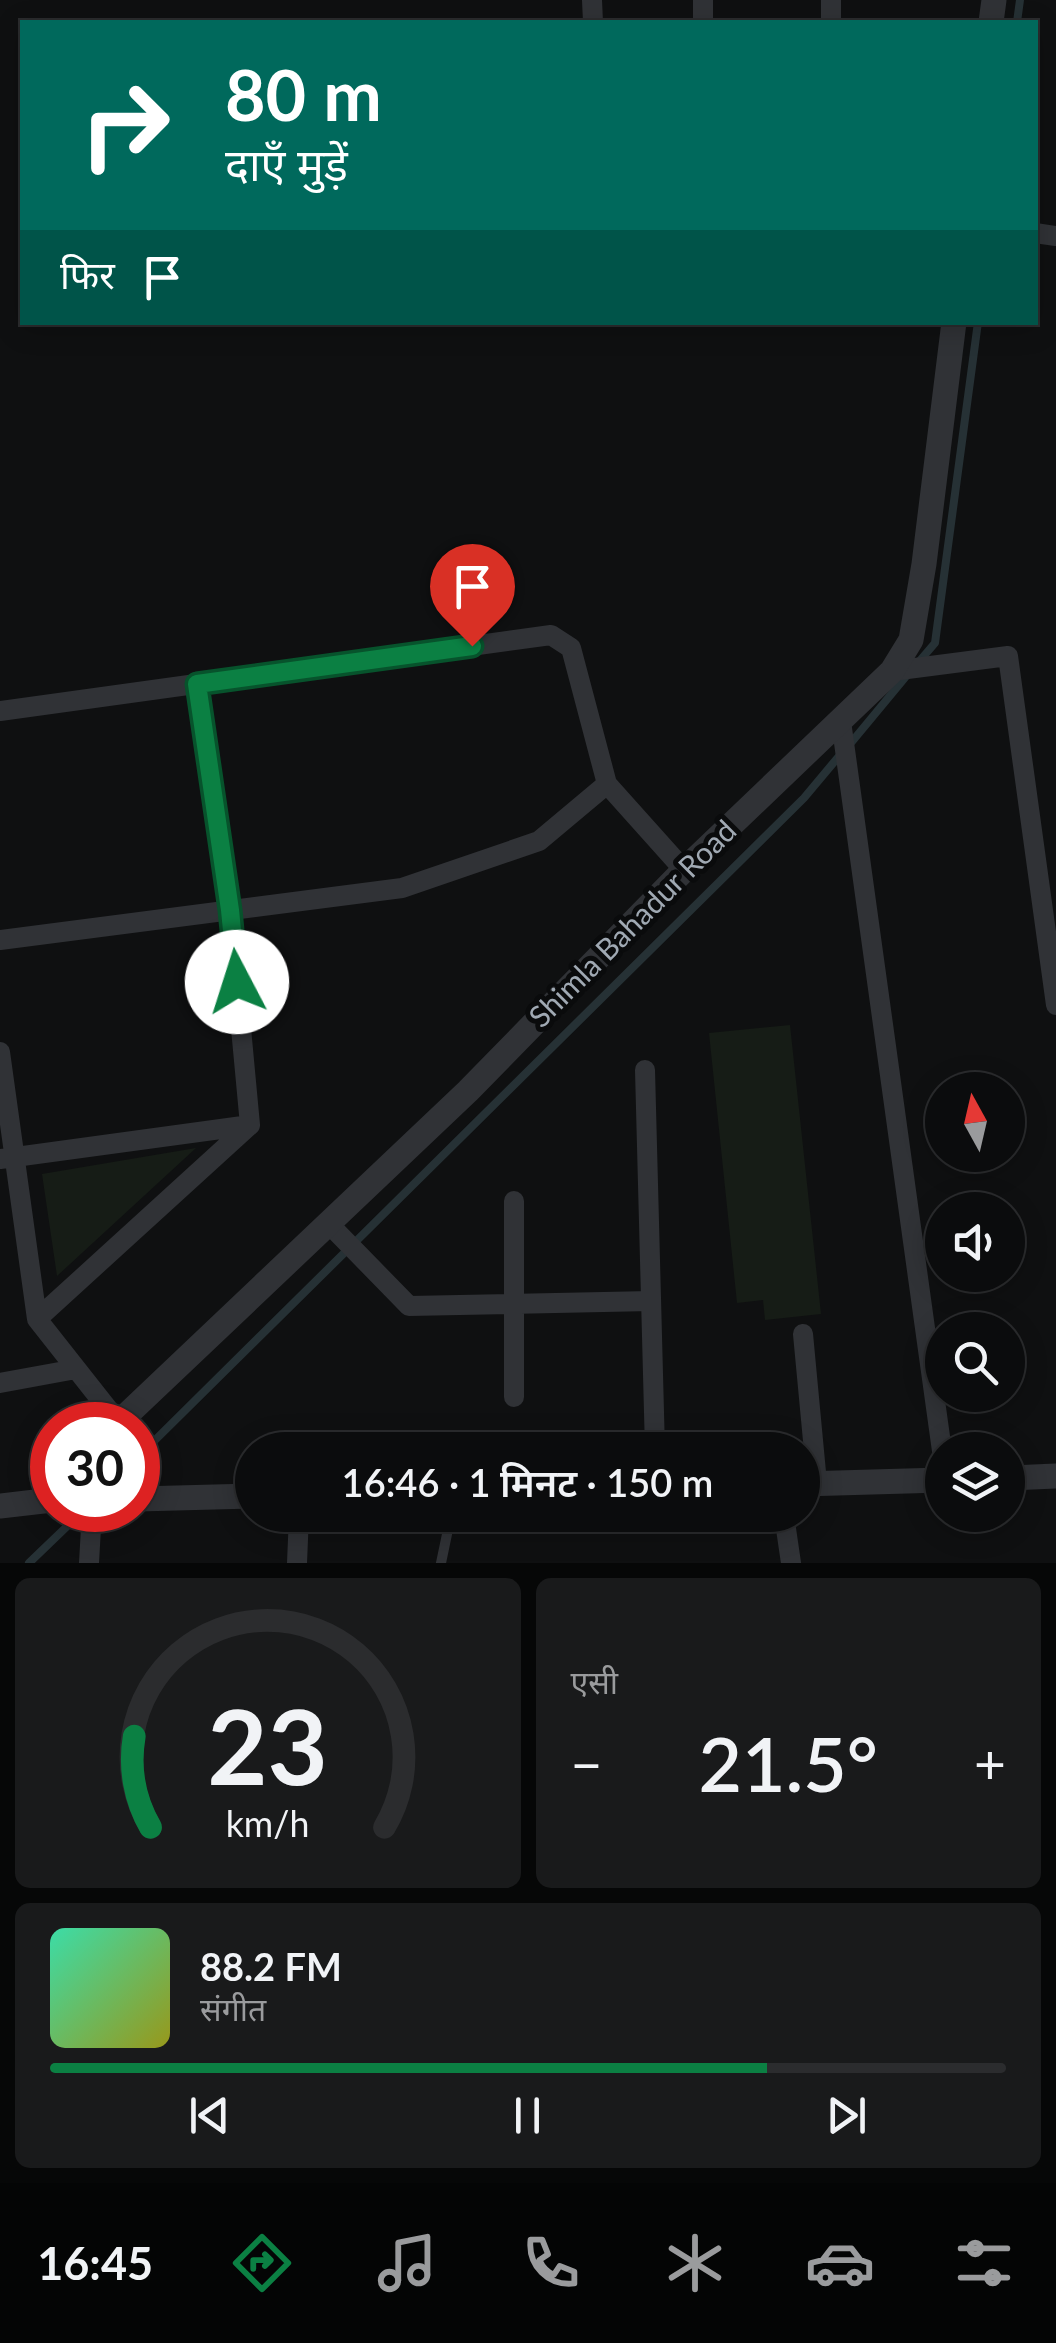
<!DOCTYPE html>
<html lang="hi">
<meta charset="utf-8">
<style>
:root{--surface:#0b0c0d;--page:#191a1b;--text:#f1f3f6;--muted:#9a9b9d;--line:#2b2c2e;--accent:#0b8043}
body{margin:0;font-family:Lato,"Noto Sans Devanagari",sans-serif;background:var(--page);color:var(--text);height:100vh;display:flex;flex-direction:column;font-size:38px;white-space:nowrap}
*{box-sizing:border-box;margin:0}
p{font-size:32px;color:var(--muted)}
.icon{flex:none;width:55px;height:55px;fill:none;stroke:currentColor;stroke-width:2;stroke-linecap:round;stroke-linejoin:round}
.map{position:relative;height:1563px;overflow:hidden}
.panel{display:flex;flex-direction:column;gap:15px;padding:15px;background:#060707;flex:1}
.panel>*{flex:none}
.guide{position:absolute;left:20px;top:20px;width:1018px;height:305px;border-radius:0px;box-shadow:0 5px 25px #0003,0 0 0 2px var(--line);background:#00695c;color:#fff;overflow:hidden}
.needle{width:65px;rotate:352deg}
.buttons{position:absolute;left:925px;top:1072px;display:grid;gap:20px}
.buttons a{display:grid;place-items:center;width:100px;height:100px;border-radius:50%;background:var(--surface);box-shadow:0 5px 25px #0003,0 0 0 2px var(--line);font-size:50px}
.speed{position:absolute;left:30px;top:1402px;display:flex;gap:20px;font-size:50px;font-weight:700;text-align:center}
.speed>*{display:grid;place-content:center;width:130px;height:130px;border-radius:50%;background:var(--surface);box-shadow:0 5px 25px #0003,0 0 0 2px var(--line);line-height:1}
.speed .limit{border:15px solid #d22;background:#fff;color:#111}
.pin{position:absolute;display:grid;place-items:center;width:85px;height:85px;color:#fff;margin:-102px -42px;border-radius:50% 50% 50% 0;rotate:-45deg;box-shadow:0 0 10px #0007}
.pin .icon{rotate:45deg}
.me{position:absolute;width:110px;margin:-55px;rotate:355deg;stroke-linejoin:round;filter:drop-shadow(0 0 8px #0008)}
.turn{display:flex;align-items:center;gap:35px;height:210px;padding:0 40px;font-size:45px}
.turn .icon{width:130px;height:130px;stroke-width:2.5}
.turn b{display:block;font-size:70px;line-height:85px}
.then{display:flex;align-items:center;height:95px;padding:0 40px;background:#0003;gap:20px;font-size:38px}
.big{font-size:75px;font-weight:600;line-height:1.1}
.panel .tile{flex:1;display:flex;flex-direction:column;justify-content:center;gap:15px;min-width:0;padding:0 35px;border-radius:15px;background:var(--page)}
.panel .dial{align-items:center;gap:0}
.dial svg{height:260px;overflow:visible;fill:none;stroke:var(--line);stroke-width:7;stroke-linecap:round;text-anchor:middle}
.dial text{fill:var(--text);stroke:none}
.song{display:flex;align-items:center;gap:30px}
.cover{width:120px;height:120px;border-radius:15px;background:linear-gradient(135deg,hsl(160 70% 55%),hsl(60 70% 35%))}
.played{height:10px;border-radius:5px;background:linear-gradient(90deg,var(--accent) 75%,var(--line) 75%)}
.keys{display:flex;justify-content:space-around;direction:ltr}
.heat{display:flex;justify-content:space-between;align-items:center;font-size:55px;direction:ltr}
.panel .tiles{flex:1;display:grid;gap:15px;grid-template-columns:1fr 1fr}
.tile:last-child{grid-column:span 2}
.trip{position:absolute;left:235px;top:1432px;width:585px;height:100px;border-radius:50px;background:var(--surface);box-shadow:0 5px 25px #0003,0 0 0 2px var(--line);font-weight:600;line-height:100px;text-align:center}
.tabs{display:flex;height:160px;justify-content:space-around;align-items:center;background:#040505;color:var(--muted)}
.tabs .icon{width:70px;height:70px}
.tabs .on{color:var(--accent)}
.tabs b{font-size:45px;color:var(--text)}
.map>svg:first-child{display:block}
</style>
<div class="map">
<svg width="1056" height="1563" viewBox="0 0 1056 1563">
<rect width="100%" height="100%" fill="#0f1011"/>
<path fill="#161c16" d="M790,1025L821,1314L765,1320L763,1300L737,1303L709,1033Z
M196,1148L57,1276L42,1174Z"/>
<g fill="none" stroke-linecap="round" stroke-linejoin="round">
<path stroke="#263135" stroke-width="8" d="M1017,22L1020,0
M917,664L935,643L978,322
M850,744L908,674
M138,1457L804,798L840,755
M29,1563L84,1510"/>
<path stroke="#303236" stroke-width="10" d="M441,1563L451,1515"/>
<path stroke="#303236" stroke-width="20" d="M592,0L593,22
M703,0V22
M831,0V22
M1035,233L1056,236
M892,671L1008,656L1056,1005
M0,711L551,635L571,648L607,784L684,870
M841,721L942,1451
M0,940L402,888L539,841L607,784
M0,1052L37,1319L119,1423
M645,1070L655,1450
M0,1159L250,1125
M328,1223L409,1306L651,1301
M37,1319L250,1125L230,910L197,684
M803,1334L817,1483
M0,1383L76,1369
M514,1397V1201
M784,1515L791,1563
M89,1563L92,1510
M297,1563L299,1515"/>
<path stroke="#303236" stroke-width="25" d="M991,22L994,0
M116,1425L468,1091L684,870L892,671L911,640L924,564L954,322
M1008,1478L1056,1476
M802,1484L942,1480
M138,1499L252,1496
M0,1506L52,1500"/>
</g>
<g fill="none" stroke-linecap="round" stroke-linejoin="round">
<g stroke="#07532c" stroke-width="25">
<path id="route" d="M237,982L230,910L197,684L472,646"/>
</g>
<use href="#route" stroke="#0b8043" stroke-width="18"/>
</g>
<g text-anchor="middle" stroke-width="10" stroke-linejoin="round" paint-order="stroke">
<g font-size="30" fill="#a0a9b3" stroke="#0a0b0c">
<text transform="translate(633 924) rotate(-45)" y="10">Shimla Bahadur Road</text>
</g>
</g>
</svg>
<div class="buttons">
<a><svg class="needle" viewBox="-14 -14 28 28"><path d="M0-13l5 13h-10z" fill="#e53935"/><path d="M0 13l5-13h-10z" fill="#9a9b9d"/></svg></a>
<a><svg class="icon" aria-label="sound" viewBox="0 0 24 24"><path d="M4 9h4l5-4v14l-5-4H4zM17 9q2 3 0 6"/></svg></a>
<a><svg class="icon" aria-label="search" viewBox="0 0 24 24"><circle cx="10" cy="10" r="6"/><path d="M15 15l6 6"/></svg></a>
<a><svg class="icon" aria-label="layers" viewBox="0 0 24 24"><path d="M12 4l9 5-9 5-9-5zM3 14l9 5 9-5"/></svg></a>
</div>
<div class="speed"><div class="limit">30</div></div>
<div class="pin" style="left:472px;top:646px;background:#d93025"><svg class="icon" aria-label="arrive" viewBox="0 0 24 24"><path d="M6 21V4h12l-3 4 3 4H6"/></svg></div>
<svg class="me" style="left:237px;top:982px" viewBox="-20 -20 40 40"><circle r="19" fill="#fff"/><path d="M0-13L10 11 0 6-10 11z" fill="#0b8043"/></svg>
<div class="trip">16:46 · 1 मिनट · 150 m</div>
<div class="guide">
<div class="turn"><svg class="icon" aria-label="right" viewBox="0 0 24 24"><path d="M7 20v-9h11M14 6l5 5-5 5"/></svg><div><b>80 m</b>दाएँ मुड़ें</div></div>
<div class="then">फिर<svg class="icon" aria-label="arrive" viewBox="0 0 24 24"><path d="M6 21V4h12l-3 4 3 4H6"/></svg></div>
</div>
</div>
<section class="panel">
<div class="tiles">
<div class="tile dial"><svg viewBox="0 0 100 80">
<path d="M14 69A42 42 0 1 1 86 69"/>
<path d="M14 69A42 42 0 0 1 9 41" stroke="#0b8043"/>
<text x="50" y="56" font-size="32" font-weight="700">23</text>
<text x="50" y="72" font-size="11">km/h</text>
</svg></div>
<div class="tile"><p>एसी</p>
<div class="heat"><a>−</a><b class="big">21.5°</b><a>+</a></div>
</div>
<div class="tile">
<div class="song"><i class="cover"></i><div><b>88.2 FM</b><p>संगीत</p></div></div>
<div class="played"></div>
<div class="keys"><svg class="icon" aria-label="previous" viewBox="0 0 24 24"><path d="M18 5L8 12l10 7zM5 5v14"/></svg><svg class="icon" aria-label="pause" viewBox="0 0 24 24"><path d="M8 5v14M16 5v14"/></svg><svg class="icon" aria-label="next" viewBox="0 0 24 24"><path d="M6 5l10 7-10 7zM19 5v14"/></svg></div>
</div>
</div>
</section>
<nav class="tabs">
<b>16:45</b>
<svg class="icon on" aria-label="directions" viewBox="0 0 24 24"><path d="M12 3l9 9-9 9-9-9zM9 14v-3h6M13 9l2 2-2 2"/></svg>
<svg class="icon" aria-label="music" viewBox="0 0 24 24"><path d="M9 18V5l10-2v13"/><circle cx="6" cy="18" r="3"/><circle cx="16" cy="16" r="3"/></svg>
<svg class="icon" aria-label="phone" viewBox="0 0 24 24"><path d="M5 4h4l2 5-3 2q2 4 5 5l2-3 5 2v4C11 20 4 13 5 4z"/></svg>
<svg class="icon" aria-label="climate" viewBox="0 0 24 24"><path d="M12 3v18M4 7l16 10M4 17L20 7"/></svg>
<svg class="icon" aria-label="car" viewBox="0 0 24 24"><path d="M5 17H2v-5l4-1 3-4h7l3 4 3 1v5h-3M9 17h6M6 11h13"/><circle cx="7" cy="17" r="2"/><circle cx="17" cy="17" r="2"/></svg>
<svg class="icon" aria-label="filters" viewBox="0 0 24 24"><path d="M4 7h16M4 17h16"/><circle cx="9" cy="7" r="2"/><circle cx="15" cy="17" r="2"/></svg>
</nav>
